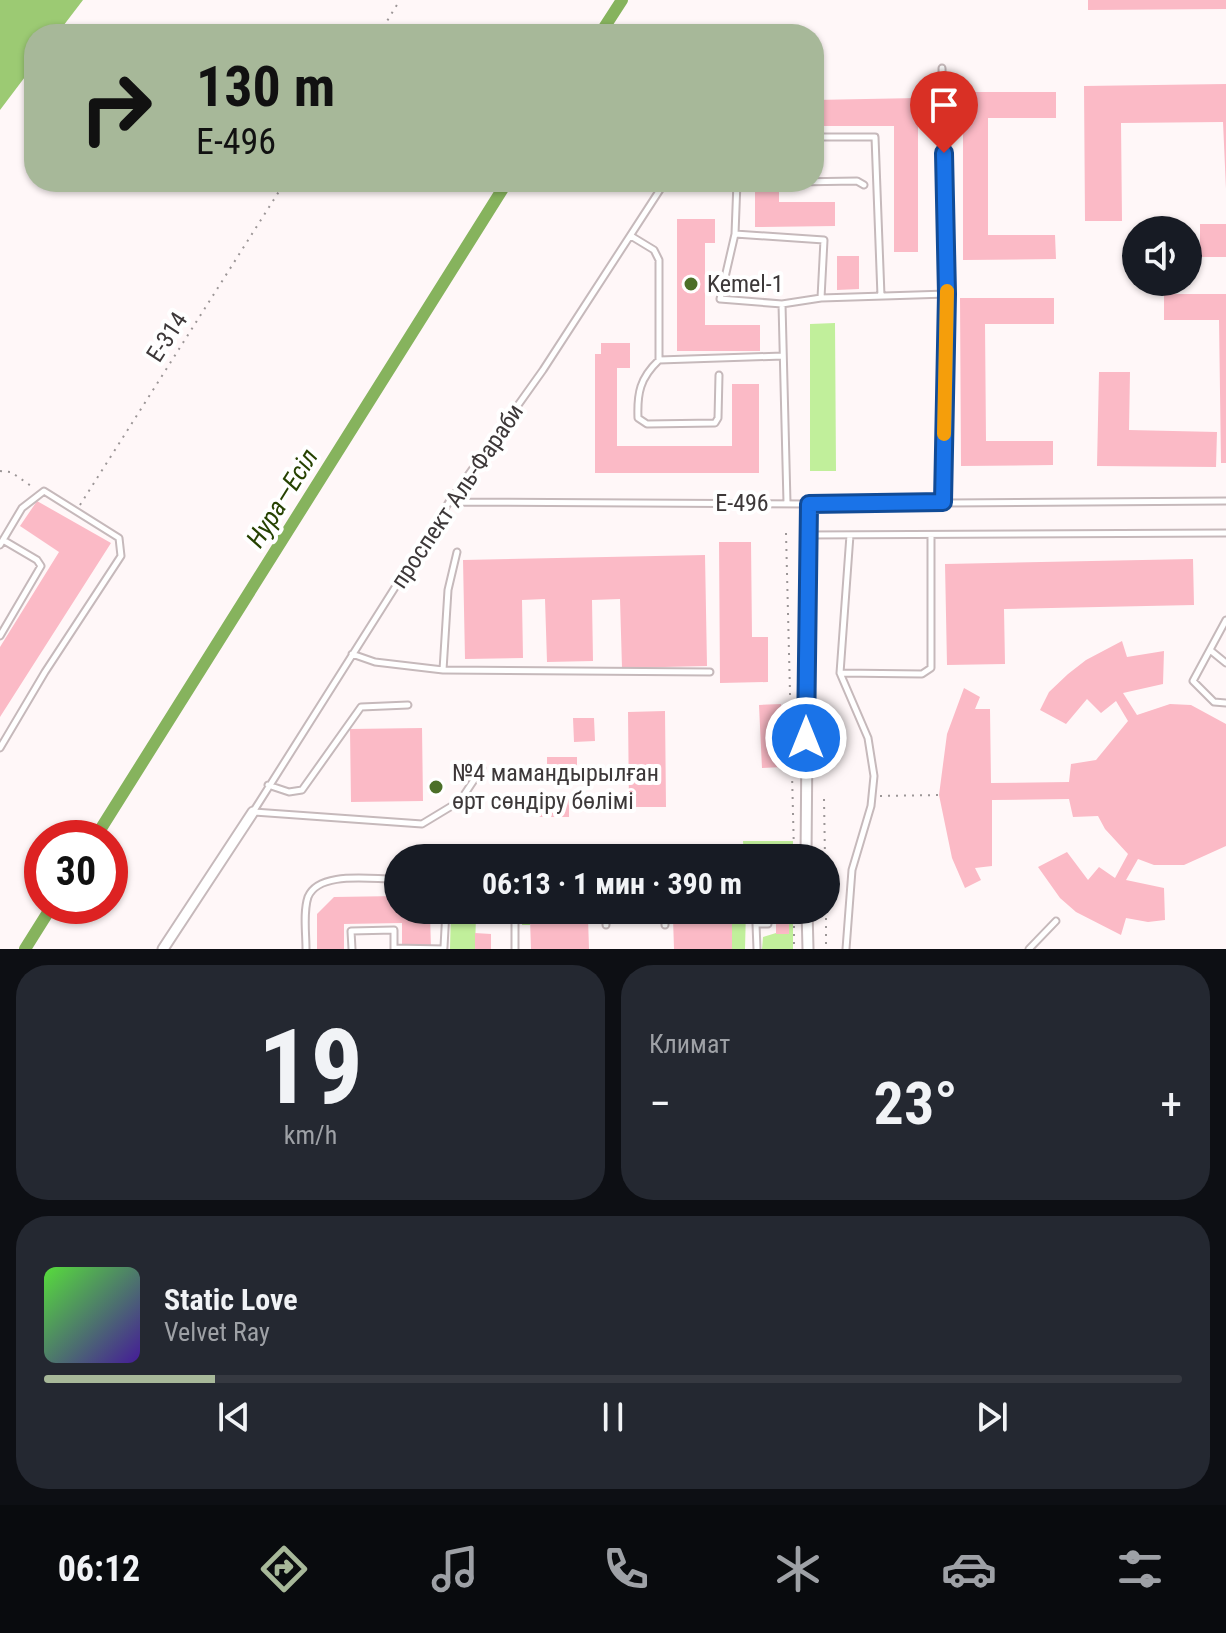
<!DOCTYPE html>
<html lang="ru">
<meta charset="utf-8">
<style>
:root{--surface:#171b24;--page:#242831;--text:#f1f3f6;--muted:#9ea1a6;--line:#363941;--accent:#a7b899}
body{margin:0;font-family:"Roboto Condensed",sans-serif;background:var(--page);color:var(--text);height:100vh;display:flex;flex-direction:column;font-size:30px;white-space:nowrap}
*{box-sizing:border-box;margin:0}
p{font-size:26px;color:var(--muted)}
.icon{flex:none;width:44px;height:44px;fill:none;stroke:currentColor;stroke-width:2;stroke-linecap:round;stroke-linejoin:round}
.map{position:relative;height:949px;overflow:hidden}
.drawer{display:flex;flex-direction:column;gap:16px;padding:16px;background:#0d0f14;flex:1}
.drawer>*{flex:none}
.guide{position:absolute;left:24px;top:24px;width:800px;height:168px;border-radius:32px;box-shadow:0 2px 6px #0004;background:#a7b899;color:#111;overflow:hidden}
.controls{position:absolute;left:1122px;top:216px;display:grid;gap:16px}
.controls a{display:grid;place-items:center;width:80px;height:80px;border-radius:50%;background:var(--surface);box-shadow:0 2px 6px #0004;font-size:40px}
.speed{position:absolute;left:24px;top:820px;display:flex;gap:16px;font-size:40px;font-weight:700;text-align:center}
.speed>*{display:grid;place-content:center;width:104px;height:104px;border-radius:50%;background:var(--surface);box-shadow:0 2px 6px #0004;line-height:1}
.speed .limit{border:12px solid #d22;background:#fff;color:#111}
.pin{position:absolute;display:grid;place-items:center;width:68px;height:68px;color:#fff;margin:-82px -34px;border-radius:50% 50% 50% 0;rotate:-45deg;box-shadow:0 0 8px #0007}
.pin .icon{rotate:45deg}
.me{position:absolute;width:88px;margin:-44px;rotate:0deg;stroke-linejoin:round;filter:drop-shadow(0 0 6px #0008)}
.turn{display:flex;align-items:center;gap:28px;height:168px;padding:0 40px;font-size:36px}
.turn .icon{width:104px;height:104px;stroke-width:2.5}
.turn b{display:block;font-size:56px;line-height:68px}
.big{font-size:60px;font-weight:700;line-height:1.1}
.drawer .tile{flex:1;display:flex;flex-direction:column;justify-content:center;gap:12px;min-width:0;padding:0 28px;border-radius:32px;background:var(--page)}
.drawer .dial{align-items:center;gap:0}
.dial b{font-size:104px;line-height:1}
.song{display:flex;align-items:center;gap:24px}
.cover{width:96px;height:96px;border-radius:12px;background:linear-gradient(135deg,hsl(110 70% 55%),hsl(260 70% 35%))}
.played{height:8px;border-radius:4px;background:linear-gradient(90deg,var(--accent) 15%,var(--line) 15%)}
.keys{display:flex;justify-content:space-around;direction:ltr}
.heat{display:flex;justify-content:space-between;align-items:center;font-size:44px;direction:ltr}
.drawer .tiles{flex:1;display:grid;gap:16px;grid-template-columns:1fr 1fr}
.tile:last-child{grid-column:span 2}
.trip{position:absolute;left:384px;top:844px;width:456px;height:80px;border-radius:40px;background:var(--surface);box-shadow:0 2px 6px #0004;font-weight:700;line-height:80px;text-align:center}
.tab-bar{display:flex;height:128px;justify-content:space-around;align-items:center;background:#090b0e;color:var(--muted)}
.tab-bar .icon{width:56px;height:56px}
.tab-bar .on{color:var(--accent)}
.tab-bar b{font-size:36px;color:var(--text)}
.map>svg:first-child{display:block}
</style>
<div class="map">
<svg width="1226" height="949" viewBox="0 0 1226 949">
<rect width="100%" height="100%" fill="#fff7f8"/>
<path fill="#c1ef9b" d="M835,323L836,471H810V324Z
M743,841H793V858L789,850L752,851V856H744Z
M451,846L498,847V858H451Z
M451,910H519V916H476L475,949H450Z
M523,910H547V919H531L530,925H522Z
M553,910H592L588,918L553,919Z
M673,910H718V918H673Z
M724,910H746L745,949H732V918H724Z
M764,910H793V949H762L763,937L776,933V911Z"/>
<path fill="#9cca73" d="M0,0H83L57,34H34V65L0,110Z"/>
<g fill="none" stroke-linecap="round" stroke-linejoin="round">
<path stroke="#86b35d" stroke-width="12" d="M600,34L622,0
M95,838L507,182
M25,949L52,906"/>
</g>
<path fill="#fbbac6" d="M1088,0H1226V9L1088,10Z
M1226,84V189L1223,122L1121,123L1122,221H1085L1084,86Z
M963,92H1056V118H988V235H1055L1056,259L963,260Z
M918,98V252H894V126H814V100Z
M755,182H779V202H835V226L755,227Z
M677,219H715V243H705V325H760V351H677Z
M1200,224H1226V257H1200Z
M837,256H859V289L837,290Z
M1164,294H1226V463H1221L1219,320H1164Z
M960,298H1054V324H985L986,441H1053V465L961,466Z
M601,343H630V368H617V446H732V384H759V473H595V354H601Z
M1099,372H1130L1129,430L1217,432L1216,467L1097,466Z
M37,501L111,543L0,717V647L59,552L20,526Z
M719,542H751L752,637H768V682L720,683Z
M705,555L707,666L622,668L620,599L592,600L593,661L547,662L545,599L522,600L523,658L465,659L463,560Z
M1193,559L1194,605L1004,609L1005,664L947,665L945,564Z
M1122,641L1127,657L1164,651L1163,684L1123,693L1137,715L1170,704L1191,705L1226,724V846L1184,865H1154L1138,859L1126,880L1164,888L1165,920L1148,922L1126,918L1121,935L1076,912L1060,898L1038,867L1067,852L1088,880L1099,867L1115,878L1128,854L1105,829L1098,816L1073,817L1069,799L992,800V866L975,868L981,880L965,888L952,858L939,795L947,734L964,688L980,697L975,709H990L991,783L1069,782L1071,764L1096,760L1128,721L1116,701L1101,713L1087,699L1066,724L1040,710L1049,692L1068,674L1086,660Z
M781,704L783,767L762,768L759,705Z
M665,711L666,807H629L628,712Z
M573,718H594L595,741L574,742Z
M422,728L423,801L351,802L350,729Z
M547,757H577V780H547Z
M539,794H569V817H539Z
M790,850V858H771V851Z
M398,896V910H426L430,914L431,949H402V923L344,924V949H317V914L334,897Z
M588,918L589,949H531L530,919Z
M673,918H732V949H674Z
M776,922H789V934H776Z
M475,933L491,934V949H475Z"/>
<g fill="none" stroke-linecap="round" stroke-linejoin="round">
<g stroke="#c6b9bb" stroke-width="9">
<path id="service" d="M942,68L947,294L943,502
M814,137H875L881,296
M737,182L735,234L720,299L782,304L787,503
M795,182L857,181L864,185
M735,234L824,240L821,298
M631,236L654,250L659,260V360
M782,304L821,298L947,294
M719,375L718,418L715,423L647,424L638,418C637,393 640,378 659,360L783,356
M450,502L809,504L1226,501
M807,535L1226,533
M0,545L22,508L44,491L119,538L121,556L45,672L0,748
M1226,620L1193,681L1214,702L1226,703
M0,636L41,566L37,560L3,540
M1210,650L1226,663
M352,654L375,662L443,670L710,672
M443,670L448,590L457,552
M840,673L922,674L931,668V535
M482,768L460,801L422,824L253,812L449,502L543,370L665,182
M268,785L289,792L302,790L361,707L408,705
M665,910V925
M515,923V949
M606,925V910
M444,947L446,910
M394,948L444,949
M306,949C306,933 303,912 308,897C319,870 373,880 398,879
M352,949L351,931L394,930V949
M757,949L756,924H768
M846,949L852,870L871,806L874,776L868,738L840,673L850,535
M1029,949L1056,921"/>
</g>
<g stroke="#c6b9bb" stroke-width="13">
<path id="minor" d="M806,858L809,504
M807,910L808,949
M163,949L253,812"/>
</g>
<path stroke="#9c9697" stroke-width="2" stroke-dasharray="2 6" stroke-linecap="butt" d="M379,34L400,0
M0,471L11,472L34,488
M80,505L285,182
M786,533L794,853
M880,796L939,795
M824,799L825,858
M794,910V949
M826,910V949"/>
<use href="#service" stroke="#fff" stroke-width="5"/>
<use href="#minor" stroke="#fff" stroke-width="9"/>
</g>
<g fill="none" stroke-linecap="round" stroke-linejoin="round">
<g stroke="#114b97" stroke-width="20">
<path id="route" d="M806,738L809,504L943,502L947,294L944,153"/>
</g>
<use href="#route" stroke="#1a73e8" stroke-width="14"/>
<path stroke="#f59e0b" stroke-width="14" d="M944,434L947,291"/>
</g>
<g fill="#4c6f28" stroke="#fff" stroke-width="3">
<circle cx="691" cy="284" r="8"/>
<circle cx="436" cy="787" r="8"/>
</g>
<g text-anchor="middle" stroke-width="8" stroke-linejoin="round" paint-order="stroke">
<g font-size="24" fill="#3d3839" stroke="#fff" text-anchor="start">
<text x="707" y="292">Kemel-1</text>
<text x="452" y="781">№4 мамандырылған<tspan x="452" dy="28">өрт сөндіру бөлімі</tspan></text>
</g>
<g font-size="24" fill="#3d3839" stroke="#fff">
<text transform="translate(167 337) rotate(-57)" y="8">E-314</text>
<text transform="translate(457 496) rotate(-56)" y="8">проспект Аль-Фараби</text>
<text x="742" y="511">E-496</text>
</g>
<g font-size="26" font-style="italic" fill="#264201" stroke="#fff">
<text transform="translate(282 498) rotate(-58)" y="9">Нура—Есіл</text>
</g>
</g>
</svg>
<div class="controls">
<a><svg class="icon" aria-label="sound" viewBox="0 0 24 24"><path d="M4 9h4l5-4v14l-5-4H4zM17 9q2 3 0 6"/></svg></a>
</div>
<div class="speed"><div class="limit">30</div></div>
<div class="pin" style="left:944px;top:153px;background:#d93025"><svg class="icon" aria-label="arrive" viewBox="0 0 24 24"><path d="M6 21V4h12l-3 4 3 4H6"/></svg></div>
<svg class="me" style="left:806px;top:738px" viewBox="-20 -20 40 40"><circle r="17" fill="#1a73e8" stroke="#fff" stroke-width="3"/><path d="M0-11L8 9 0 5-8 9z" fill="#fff"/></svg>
<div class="trip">06:13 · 1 мин · 390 m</div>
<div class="guide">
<div class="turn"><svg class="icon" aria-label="right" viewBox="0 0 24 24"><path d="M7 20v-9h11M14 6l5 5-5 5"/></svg><div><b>130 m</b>E-496</div></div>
</div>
</div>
<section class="drawer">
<div class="tiles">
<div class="tile dial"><b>19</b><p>km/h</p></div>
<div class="tile"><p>Климат</p>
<div class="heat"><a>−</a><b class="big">23°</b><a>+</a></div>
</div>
<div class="tile">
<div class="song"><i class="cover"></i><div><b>Static Love</b><p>Velvet Ray</p></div></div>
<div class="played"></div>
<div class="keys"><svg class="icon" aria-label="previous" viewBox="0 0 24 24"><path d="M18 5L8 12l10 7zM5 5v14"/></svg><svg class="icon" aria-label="pause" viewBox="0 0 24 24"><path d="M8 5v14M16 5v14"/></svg><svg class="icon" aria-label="next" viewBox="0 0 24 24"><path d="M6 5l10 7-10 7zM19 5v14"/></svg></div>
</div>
</div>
</section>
<nav class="tab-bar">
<b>06:12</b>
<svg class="icon on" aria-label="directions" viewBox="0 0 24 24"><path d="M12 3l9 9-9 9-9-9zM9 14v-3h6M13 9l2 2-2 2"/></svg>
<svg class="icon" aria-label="music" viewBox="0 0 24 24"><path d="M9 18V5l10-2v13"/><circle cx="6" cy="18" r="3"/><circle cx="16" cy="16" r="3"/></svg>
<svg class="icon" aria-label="phone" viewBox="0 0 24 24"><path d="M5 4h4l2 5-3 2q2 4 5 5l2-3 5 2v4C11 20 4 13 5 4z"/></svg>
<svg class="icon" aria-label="climate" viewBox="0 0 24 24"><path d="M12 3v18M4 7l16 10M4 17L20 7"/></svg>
<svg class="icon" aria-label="car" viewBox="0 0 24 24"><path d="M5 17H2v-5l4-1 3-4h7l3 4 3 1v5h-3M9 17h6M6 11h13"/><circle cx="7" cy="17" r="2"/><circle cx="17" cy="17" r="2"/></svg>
<svg class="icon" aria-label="filters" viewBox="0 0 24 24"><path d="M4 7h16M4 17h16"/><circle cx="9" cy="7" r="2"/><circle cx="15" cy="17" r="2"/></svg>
</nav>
